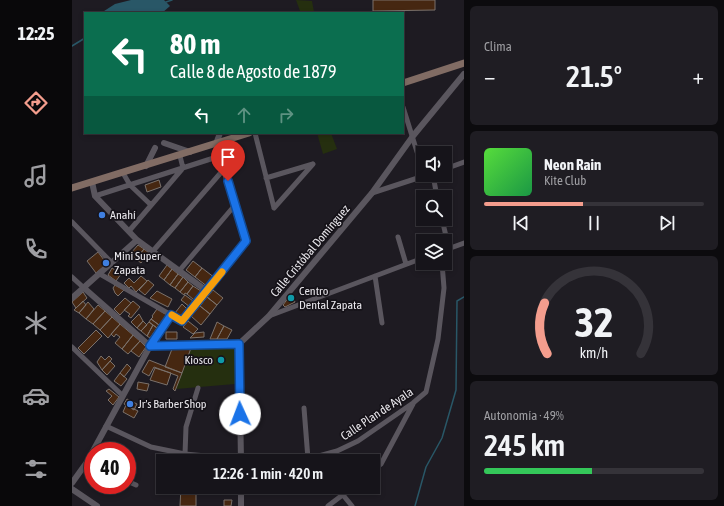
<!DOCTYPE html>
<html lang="es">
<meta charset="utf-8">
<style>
:root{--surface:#16141a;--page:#1f1d23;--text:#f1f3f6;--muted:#9e9ea2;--line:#353339;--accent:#f49d8d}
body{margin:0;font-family:"Asap Condensed",sans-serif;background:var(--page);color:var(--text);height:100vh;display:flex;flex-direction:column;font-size:15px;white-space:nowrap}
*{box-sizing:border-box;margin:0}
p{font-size:13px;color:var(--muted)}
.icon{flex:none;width:22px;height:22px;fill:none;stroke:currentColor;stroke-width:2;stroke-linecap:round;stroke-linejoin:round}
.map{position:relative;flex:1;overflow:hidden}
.sheet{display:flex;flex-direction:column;gap:6px;padding:6px;background:#0c0b0e;width:260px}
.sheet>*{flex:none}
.hud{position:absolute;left:12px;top:12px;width:320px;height:122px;border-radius:0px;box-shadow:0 2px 6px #0003,0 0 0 1px var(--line);background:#0b6e4f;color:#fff;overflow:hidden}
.tools{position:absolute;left:344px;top:146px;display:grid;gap:8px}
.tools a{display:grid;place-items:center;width:36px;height:36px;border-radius:0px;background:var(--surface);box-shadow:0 2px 6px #0003,0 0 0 1px var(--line);font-size:20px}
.speed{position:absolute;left:12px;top:442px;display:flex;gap:8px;font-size:20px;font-weight:700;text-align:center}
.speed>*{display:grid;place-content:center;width:52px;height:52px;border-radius:50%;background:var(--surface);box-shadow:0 2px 6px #0003,0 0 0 1px var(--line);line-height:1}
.speed .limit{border:6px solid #d22;background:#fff;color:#111}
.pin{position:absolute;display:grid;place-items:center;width:34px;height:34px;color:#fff;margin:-41px -17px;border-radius:50% 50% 50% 0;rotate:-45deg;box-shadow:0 0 4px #0007}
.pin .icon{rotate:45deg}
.me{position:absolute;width:44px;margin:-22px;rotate:358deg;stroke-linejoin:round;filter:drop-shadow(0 0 3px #0008)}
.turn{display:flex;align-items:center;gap:14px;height:84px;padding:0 20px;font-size:18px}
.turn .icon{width:52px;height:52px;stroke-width:2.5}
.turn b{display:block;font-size:28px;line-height:34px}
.lanes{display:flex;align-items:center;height:38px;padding:0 20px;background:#0003;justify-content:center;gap:20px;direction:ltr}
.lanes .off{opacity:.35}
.big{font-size:30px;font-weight:600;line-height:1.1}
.sheet .card{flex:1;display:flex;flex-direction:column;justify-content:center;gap:6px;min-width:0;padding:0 14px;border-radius:6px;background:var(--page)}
.sheet .dial{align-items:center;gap:0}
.dial svg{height:104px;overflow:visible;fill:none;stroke:var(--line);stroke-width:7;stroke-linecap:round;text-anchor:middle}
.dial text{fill:var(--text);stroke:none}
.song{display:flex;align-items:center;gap:12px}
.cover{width:48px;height:48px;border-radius:6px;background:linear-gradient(135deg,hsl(110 70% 55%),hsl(140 70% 35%))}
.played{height:4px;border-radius:2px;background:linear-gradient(90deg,var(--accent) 45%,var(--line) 45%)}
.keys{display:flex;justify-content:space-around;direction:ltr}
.heat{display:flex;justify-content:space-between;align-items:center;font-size:22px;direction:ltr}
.charge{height:6px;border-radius:3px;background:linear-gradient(90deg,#34c759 49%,var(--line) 0)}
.trip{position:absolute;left:84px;top:454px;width:224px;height:40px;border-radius:0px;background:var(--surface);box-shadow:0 2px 6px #0003,0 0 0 1px var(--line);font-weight:600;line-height:40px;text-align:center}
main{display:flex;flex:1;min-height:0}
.tab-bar{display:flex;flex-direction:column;width:72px;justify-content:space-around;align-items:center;background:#09080a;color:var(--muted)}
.tab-bar .icon{width:28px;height:28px}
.tab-bar .current{color:var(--accent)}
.tab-bar b{font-size:18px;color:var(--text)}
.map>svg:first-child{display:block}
</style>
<main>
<nav class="tab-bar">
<b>12:25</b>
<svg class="icon current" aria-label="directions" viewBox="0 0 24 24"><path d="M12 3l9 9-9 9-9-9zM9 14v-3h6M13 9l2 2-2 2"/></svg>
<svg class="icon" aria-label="music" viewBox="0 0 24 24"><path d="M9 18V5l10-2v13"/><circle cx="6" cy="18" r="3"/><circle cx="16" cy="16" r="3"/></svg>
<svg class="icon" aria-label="phone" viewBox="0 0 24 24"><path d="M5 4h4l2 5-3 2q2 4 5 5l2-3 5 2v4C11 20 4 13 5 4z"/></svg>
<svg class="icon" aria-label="climate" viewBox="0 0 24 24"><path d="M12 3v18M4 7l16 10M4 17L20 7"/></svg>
<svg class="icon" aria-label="car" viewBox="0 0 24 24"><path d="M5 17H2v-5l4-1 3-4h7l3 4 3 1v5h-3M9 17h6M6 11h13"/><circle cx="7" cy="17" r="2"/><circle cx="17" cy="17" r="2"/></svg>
<svg class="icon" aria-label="filters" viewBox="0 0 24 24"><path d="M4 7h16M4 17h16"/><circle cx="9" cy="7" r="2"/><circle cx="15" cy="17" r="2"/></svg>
</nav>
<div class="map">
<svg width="392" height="506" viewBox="0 0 392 506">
<rect width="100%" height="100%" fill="#1e1b22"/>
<path fill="#252f0f" d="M224,0L240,1L242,12L228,11Z
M245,133H259L265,149L251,154Z
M119,348H163V384L104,389Z"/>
<path fill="#295767" d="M59,0H92L98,6L90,13H29L43,4Z"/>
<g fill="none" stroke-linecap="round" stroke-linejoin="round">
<path stroke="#295767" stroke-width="1.5" d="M94,2L100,0
M0,46L13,38
M343,506L354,467L370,438L384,390L385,301L392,297"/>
</g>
<path fill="#462711" stroke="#7a716b" d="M301,0H363V10L301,11Z
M87,180L89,187L75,192L73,185Z
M66,245L72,249L64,259L58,254Z
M72,249L77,253L69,263L64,259Z
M26,252L35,264L24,273L15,261Z
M121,261L130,268L123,277L114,270Z
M95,265L100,269L92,280L87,276Z
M40,268L49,274L44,281L36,275Z
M130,268L143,278L136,287L123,277Z
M100,269L106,274L98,285L92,280Z
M106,274L111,277L103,288L98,285Z
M69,276L75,281L64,292L59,286L57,288L52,283L57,278L62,283Z
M111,277L116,282L108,292L103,288Z
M76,280L82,285L73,295L67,290Z
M116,282L121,286L115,294L113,293L112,295L108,292Z
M43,285L52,290L46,296L43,293L41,288Z
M121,286L129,291L122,300L115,294Z
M141,290L151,298L145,305L135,297Z
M85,291L100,299L96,307L78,298Z
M11,292L15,298L4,308L0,302Z
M219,294L223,302L213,307L211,305Z
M113,295L121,301L118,307L109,300Z
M135,297L145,305L138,314L128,306Z
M53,298L59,303L48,315L42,309Z
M11,301L14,305L7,313L2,310Z
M61,301L68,307L59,318L56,316L58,314L52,310Z
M16,302L22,309L14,319L7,313Z
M110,304L115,309L109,317L103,313Z
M26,305L33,311L21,324L14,319Z
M128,306L138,314L129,325L119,316Z
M85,309L95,315L87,325L79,319L81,317L80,316Z
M33,311L40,317L28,330L21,324Z
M67,314L71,321L65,328L59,322Z
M40,317L48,324L36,338L28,330Z
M79,319L87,325L85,328L77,322Z
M71,321L75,325L69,331L65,328Z
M116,321L126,329L121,334L111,327Z
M77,322L81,325L75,336L69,331Z
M145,322L152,326L145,339H138Z
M48,324L61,335L50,349L43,343L48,337L44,334L42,337L39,334Z
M81,325L85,328L78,338L75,336Z
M152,326L160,330L155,339H145Z
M24,330L30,336L12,354L6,348Z
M94,332H105V339H94Z
M132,332V337L118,338L123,333Z
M61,335L68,341L56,354L50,349Z
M68,341L74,347L67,357L59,351Z
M119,348L110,373L93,367L100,349Z
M29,356L33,360L37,356L40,359L30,370L25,362Z
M145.5 360a3.5 3.5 0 1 1 7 0a3.5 3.5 0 1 1-7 0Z
M77,360L110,373L103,391L101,389L106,376L82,367L77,376L70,372Z
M38,361L43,366L35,375L30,370Z
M55,364L59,368L52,377L48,373Z
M83,368L99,373L95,385L78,380Z
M48,373L55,379L49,386L42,381Z
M66,382L77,384L75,391L65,389Z
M37,389L47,397L41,405L36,400L40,396L34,391Z
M55,399L65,404L62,410L52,404Z
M54,405L66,411L62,418L51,412Z
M109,487H124V506H108Z
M152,500H160L159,506H152Z"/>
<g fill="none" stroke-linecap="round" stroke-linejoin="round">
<path stroke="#5a565e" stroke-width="5" d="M331,107L351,171
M183,133L202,208
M373,169L392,162
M51,173L58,185L79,205
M361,175L365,197
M194,178L241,164
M300,193L355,175
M23,196L148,156
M202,208L241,164
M370,219L377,249
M0,222L40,263
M57,231L111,168L108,156
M326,237L334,264
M373,250L392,243
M81,251L152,169
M107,271L163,205
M28,274L99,315
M303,276L310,323
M0,277L12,288
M197,316L351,258
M0,347L51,396
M232,408L236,459
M34,426L79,447L113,454L186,461
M113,454L114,427L126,388
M218,461L236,459L265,451L286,441L341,403L354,392L366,339L372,288L370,263
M15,462L21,465
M301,470L309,464L341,404
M55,481L64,485
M271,495L280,506
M256,506L281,487"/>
<path stroke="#5a565e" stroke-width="6" d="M92,143L118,152
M74,166L83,148
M20,182L23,196L65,240L135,291
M12,288L78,346L167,344
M0,298L65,240
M169,461L167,344L197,316L300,193L341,136L392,74
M0,483L15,462L78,346L99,315L111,321L174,241L144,144L148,133
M169,487V506
M0,489L25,506"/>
<path stroke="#816c64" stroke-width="7" d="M331,83L392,63
M0,188L177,133"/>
</g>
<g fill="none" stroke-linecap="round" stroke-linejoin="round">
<g stroke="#114b97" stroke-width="10">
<path id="route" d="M156,181L174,241L110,321L99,315L78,346L167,344L168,414"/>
</g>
<use href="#route" stroke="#1a73e8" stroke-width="7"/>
<path stroke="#f59e0b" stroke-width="7" d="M100,315L110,321L150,272"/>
</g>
<g fill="#3f7fe0" stroke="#151218" stroke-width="1.5">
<circle cx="30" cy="215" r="4"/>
<circle cx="34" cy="263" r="4"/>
<circle cx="58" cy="404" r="4"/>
</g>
<g fill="#0f9aa8" stroke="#151218" stroke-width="1.5">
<circle cx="219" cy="298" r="4"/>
<circle cx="149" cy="360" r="4"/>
</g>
<g text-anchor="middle" stroke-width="3.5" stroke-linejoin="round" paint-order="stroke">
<g font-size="12" fill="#e9e7ec" stroke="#151218" text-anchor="start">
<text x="38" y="219">Anahí</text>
<text x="42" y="260">Mini Super<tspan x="42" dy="14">Zapata</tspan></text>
<text x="227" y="295">Centro<tspan x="227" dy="14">Dental Zapata</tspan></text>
<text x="141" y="364" text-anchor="end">Kiosco</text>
<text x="66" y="408">Jr's Barber Shop</text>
</g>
<g font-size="12" fill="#e9e7ec" stroke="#151218">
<text transform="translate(238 251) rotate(-50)" y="4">Calle Cristóbal Domínguez</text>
<text transform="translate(305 414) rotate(-34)" y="4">Calle Plan de Ayala</text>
</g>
</g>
</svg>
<div class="tools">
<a><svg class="icon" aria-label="sound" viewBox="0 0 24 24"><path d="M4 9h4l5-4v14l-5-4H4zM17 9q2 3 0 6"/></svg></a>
<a><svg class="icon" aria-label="search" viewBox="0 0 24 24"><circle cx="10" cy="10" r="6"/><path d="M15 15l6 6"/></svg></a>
<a><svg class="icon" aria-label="layers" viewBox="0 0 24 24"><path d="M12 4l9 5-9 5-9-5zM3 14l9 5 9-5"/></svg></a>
</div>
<div class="speed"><div class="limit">40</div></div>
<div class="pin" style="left:156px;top:181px;background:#d93025"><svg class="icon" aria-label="arrive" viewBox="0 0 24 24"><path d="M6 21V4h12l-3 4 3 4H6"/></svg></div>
<svg class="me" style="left:168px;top:414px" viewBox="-20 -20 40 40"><circle r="19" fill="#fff"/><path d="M0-13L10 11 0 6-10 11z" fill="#1a73e8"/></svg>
<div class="trip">12:26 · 1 min · 420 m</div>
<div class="hud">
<div class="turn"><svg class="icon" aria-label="left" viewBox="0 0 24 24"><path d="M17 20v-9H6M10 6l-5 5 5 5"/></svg><div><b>80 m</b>Calle 8 de Agosto de 1879</div></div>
<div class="lanes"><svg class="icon" aria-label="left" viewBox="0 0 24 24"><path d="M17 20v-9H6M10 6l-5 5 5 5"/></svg><svg class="icon off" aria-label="ahead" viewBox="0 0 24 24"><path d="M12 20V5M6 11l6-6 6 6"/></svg><svg class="icon off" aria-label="right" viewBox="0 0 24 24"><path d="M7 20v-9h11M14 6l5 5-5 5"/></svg></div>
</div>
</div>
<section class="sheet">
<div class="card"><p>Clima</p>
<div class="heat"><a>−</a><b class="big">21.5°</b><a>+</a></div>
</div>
<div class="card">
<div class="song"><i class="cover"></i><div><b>Neon Rain</b><p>Kite Club</p></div></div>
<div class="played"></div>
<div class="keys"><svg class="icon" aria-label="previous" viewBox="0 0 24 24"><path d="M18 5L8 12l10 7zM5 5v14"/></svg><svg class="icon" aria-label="pause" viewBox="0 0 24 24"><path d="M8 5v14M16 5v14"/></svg><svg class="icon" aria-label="next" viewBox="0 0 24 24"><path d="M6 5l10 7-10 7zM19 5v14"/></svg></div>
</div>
<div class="card dial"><svg viewBox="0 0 100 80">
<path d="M14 69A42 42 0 1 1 86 69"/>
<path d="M14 69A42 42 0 0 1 12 30" stroke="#f49d8d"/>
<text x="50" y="56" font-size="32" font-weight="700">32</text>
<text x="50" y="72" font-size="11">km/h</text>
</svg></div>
<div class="card"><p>Autonomía · 49%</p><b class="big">245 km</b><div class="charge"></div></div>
</section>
</main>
